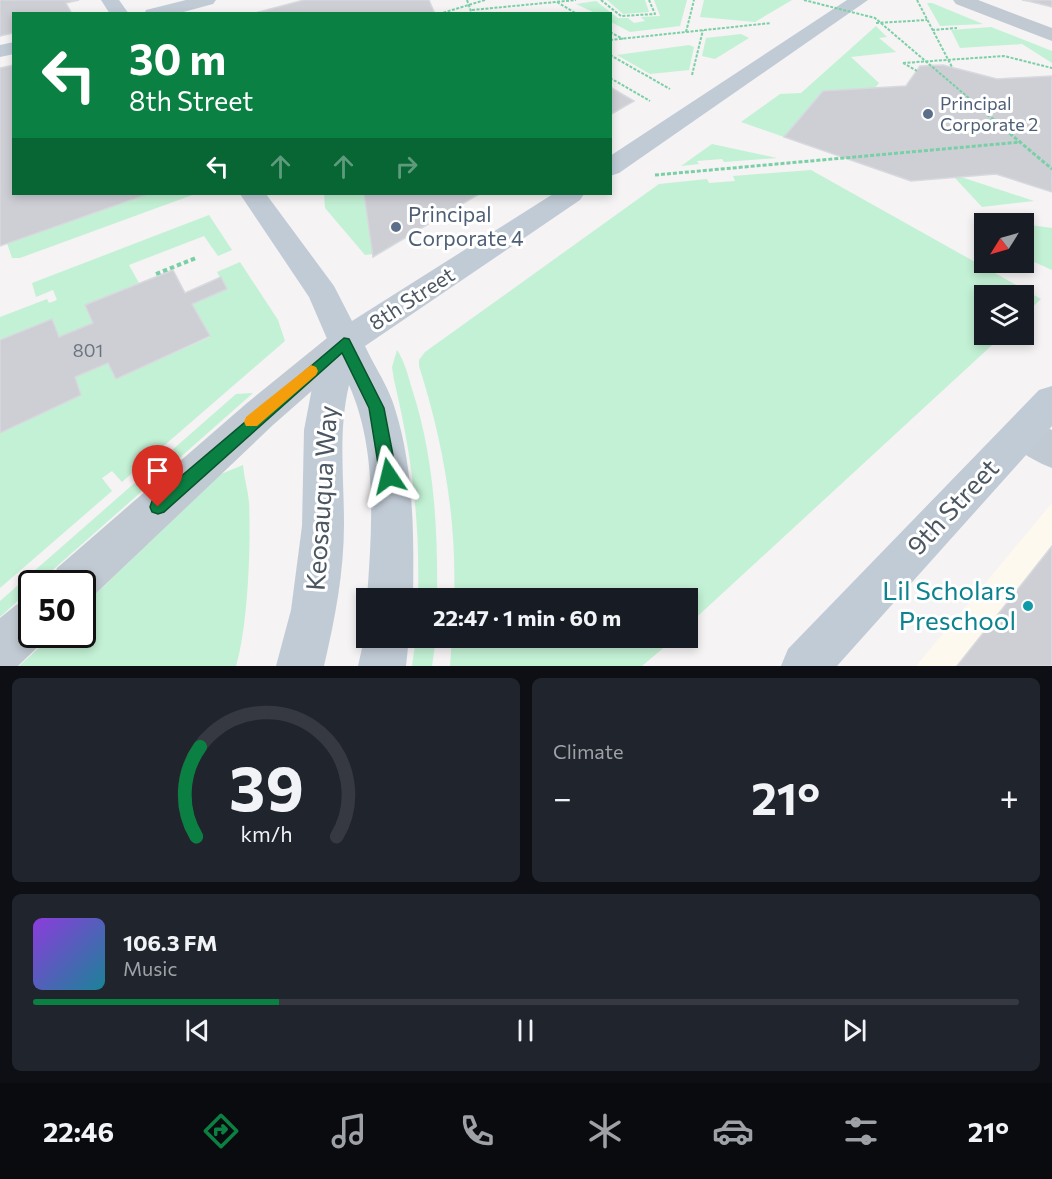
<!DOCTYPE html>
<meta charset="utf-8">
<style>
:root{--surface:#171b24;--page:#20242c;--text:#f1f3f6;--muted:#9ea1a6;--line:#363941;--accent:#0b8043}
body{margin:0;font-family:Commissioner,sans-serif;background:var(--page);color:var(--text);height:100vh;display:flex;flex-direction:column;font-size:22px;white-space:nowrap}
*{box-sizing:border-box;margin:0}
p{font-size:20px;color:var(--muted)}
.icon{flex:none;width:33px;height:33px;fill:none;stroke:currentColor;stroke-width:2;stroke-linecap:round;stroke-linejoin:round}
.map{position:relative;height:666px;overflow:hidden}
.sheet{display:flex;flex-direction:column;gap:12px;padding:12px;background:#0d0f14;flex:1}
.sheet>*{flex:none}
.top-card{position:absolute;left:12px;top:12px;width:600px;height:183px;border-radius:0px;box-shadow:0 3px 9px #0003;background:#0b8043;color:#fff;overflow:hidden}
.needle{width:39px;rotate:233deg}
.buttons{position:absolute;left:974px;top:213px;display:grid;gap:12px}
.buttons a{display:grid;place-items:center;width:60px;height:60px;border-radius:0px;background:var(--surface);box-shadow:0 3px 9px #0003;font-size:30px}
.speed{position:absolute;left:18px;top:570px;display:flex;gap:12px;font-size:30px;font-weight:700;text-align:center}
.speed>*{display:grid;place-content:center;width:78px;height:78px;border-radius:50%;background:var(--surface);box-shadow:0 3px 9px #0003;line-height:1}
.speed .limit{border:3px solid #111;border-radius:9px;background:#fff;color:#111}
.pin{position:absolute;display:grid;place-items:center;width:51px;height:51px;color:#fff;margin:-62px -26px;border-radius:50% 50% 50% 0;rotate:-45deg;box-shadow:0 0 6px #0007}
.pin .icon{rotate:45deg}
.me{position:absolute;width:66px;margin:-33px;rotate:350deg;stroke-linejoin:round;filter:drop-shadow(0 0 4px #0008)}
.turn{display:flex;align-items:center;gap:21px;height:126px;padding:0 18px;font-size:27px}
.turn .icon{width:78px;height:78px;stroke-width:2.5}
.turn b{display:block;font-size:42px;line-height:51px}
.lanes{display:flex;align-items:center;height:57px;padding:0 18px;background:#0003;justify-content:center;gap:30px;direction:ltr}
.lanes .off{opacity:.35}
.big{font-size:45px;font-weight:700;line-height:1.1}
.sheet .card{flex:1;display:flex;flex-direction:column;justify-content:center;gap:9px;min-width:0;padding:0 21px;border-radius:9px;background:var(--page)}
.sheet .dial{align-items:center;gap:0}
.dial svg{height:156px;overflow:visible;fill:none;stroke:var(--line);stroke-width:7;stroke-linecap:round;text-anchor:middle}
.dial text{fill:var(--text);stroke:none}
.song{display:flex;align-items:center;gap:18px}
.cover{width:72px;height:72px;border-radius:9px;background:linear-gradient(135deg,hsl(270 70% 55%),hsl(190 70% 35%))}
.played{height:6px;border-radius:3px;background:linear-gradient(90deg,var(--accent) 25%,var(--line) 25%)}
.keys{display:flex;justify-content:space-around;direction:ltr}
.heat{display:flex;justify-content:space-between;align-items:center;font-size:33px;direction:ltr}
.sheet .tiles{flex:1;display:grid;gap:12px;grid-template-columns:1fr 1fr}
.card:last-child{grid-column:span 2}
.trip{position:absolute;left:356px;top:588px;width:342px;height:60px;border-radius:0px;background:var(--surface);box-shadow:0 3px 9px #0003;font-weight:700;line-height:60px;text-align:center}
.menu{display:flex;height:96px;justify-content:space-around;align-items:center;background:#090b0e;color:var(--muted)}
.menu .icon{width:42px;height:42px}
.menu .active{color:var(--accent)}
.menu b{font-size:27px;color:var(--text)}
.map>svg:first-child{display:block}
</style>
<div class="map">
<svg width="1052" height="666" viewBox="0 0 1052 666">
<rect width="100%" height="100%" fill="#f5f3f3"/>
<path fill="#fdf9ef" d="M1052,503V666H916Z"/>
<path fill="#c3f1d5" d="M607,0H645L649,12L623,14Z
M654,0H687L680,26L630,32L611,22L610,14L595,13L576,4L596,1L618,18H628L634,23L645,21L641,17L660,16Z
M704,0H792L755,22L700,17Z
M932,3L983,24L940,26L927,3Z
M876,26L887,37L879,38L896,52L851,57L879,83L875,88L823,91L784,137L741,122L780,94L801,93Z
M991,27L1052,51V63L1022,44L960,48L951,30Z
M741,34L749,38L715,59L702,56L706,38Z
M689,45L694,47L689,70L650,74L617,55Z
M712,144L777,158L724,162L722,159L697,161L699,164L681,166Z
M811,170L1041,299L1023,316V296H984V334L1003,335L687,626V598H454C457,520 443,441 419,366V360L425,352L659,184L707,179L709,183L735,181L733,176Z
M954,177H961L1034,201L982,207Z
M148,194H195L20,258H12L7,243Z
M324,194H364L373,254L365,255L325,208Z
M209,215L232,250L218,256L204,236L129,265L139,283L85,305L93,323L59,337L52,319L0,340V317L47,299L49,303L57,300L53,290L36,297L32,283Z
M1023,224L1052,228V270L1023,257Z
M240,262L278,320L285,341L122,482L112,471L102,478L112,491L0,588V433L81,395L75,377L108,363L116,379L210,337L192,304L226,289L217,272Z
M397,350C405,362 408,376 412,389C434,456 438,529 437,598H418C420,520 412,456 394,380L392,367Z
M253,393L38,583L32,584L31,589L0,617V601L236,394Z
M243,465C244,478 248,490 249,502C251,545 248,626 236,666H19L53,635L82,634L83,606L221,474Z
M416,638H436L432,666H412Z
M452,638H675L642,666H450Z"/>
<path fill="#cdcfd5" stroke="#d7d9de" stroke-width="1.5" d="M0,0H79L66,3L72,14H14V33L0,36Z
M304,0H429L435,14H251Z
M1022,0H1052V7L1028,1Z
M14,65V194H148L0,246V68Z
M943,65L997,79L1052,76V192L996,174L911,181L784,137L823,91L906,86L920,66Z
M610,87L634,101L610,115Z
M364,194H479L373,257Z
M173,270L185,293L221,277L227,289L192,304L210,336L116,379L108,363L75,377L81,395L0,433V340L52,319L59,337L93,323L85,305Z
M1052,546V666H957Z"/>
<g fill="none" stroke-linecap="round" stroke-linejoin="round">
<path stroke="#7ad0a6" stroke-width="2" stroke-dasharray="3 1.5" stroke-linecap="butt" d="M467,0L472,14
M601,0L621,16L655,14L649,0
M917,0L952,67
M557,2L577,14
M472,10L576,0
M876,23L927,20
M932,30L957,28
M610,32L623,39
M686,32L694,0
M610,40L771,23
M610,55L670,89
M903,63L1004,56L1052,68
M903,63L917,71
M692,75L703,30
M610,78L650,101"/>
<path stroke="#7ad0a6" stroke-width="3" stroke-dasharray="4 2" stroke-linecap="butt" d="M655,175L1021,142"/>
<path stroke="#7ad0a6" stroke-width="4" stroke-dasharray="4.5 3" stroke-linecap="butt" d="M156,274L196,258"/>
<path fill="#c1cad2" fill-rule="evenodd" d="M953,0H978L1052,28V41L956,4Z
M1024,416L1052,430V468C1033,461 1014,450 1005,432L1011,421Z"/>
<path fill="#c1cad2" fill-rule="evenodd" d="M344,330L356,334L361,343L356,352L273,425L89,600L82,602V584H51L57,568L247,403L332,334Z
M32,598V634H49L48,637L18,666H0V618L16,605Z"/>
<path fill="#c1cbd6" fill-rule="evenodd" d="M101,0H119L129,14H110Z
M186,0H216L213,4L176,14H144L146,10Z
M847,0H868L619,173L610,176V156Z
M14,42V54L0,57V45Z
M240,194H266L334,286L352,321L553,194H584L580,200L365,346C374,366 389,387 395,409C414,469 414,536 413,598H367C372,529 378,450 349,385C338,431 344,477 344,524C344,572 335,619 324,666H276L291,610L302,526L304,430L312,388L328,341L309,297Z
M1052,386V426L837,666H781L788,649L1039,390Z
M366,630V638H409L406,666H358Z"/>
<path stroke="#7ad0a6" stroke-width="2" stroke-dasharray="3 1.5" stroke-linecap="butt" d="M804,0L875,18L984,111
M439,14L485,0"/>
<path stroke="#7ad0a6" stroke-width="3" stroke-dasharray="4 2" stroke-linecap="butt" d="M982,110L1052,169"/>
</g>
<path fill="#0b8043" stroke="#07532c" stroke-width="1.5" d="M344,338L349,339L384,408L397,476L394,481L389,484L383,481L380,476L369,408L342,353L164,512L158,514L152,512L150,507L152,501Z"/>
<path fill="#f59e0b" d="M311,365L316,367L318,371L316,375L257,426H246L244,422L246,417Z"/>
<g fill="#5c6f8a" stroke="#fff" stroke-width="2">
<circle cx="928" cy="114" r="6"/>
<circle cx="396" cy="227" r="6"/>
</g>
<circle fill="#0f9aa8" stroke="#fff" stroke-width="2" cx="1028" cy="606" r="6"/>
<g text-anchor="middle" stroke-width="6" stroke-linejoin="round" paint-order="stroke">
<g font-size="18" fill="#4e5e75" stroke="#fff" text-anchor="start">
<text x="940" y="110">Principal<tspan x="940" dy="21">Corporate 2</tspan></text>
</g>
<g font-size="18" fill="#6b747e">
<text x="88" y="357">801</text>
</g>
<g font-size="21" fill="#4e5e75" stroke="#fff" text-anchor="start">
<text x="408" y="222">Principal<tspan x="408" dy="24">Corporate 4</tspan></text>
</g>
<g font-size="21" fill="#4a5661" stroke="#fff">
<text transform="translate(412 299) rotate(-33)" y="7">8th Street</text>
</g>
<g font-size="26" fill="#4a5661" stroke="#fff">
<text transform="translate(322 498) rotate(-86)" y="9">Keosauqua Way</text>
<text transform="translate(953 507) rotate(-47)" y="9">9th Street</text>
</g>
<g font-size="26" fill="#0d838f" stroke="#fff" text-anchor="end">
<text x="1016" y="600">Lil Scholars<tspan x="1016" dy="30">Preschool</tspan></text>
</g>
</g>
</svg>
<div class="buttons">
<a><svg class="needle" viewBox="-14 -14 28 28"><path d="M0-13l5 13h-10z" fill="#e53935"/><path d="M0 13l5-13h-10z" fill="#9ea1a6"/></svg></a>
<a><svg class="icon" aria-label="layers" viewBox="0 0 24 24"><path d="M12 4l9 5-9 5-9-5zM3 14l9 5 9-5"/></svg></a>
</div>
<div class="speed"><div class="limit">50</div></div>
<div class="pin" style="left:158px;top:507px;background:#d93025"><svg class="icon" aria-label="arrive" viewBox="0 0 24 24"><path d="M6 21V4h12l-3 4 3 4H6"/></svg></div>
<svg class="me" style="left:389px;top:476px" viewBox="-20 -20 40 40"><path d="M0-17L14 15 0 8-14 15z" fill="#0b8043" stroke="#fff" stroke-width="4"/></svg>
<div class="trip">22:47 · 1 min · 60 m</div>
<div class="top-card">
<div class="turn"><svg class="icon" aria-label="left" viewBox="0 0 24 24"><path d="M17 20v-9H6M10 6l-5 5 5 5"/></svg><div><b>30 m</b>8th Street</div></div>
<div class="lanes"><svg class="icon" aria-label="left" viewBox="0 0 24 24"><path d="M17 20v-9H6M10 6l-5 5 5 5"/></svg><svg class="icon off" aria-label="ahead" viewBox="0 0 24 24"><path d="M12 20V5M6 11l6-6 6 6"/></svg><svg class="icon off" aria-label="ahead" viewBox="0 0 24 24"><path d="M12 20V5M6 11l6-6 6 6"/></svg><svg class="icon off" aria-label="right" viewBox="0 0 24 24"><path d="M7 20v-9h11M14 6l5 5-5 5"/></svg></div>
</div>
</div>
<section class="sheet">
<div class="tiles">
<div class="card dial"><svg viewBox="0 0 100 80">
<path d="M14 69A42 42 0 1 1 86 69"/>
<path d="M14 69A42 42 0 0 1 16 23" stroke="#0b8043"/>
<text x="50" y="56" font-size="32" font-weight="700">39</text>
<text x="50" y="72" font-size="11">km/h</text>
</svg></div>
<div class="card"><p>Climate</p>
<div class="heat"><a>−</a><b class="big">21°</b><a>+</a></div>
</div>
<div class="card">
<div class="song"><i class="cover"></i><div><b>106.3 FM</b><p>Music</p></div></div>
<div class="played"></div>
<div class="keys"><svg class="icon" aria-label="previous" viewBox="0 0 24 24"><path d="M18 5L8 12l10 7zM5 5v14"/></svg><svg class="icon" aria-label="pause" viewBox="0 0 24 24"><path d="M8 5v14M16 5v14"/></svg><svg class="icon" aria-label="next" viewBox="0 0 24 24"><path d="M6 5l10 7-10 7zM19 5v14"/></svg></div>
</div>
</div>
</section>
<nav class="menu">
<b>22:46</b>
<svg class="icon active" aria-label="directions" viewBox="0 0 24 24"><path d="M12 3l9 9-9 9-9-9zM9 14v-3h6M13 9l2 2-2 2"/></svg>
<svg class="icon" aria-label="music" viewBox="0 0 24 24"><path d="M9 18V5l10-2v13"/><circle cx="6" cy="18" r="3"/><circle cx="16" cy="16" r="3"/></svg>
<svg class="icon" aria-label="phone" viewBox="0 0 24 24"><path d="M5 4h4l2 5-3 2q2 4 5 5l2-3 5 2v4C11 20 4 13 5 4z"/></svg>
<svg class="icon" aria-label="climate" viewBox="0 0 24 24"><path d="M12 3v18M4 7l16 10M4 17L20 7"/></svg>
<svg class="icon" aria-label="car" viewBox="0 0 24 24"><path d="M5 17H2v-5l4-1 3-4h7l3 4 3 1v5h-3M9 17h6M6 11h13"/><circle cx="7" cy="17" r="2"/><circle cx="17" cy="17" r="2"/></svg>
<svg class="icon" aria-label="filters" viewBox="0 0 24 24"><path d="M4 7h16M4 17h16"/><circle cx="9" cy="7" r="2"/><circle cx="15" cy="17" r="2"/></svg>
<b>21°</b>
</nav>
